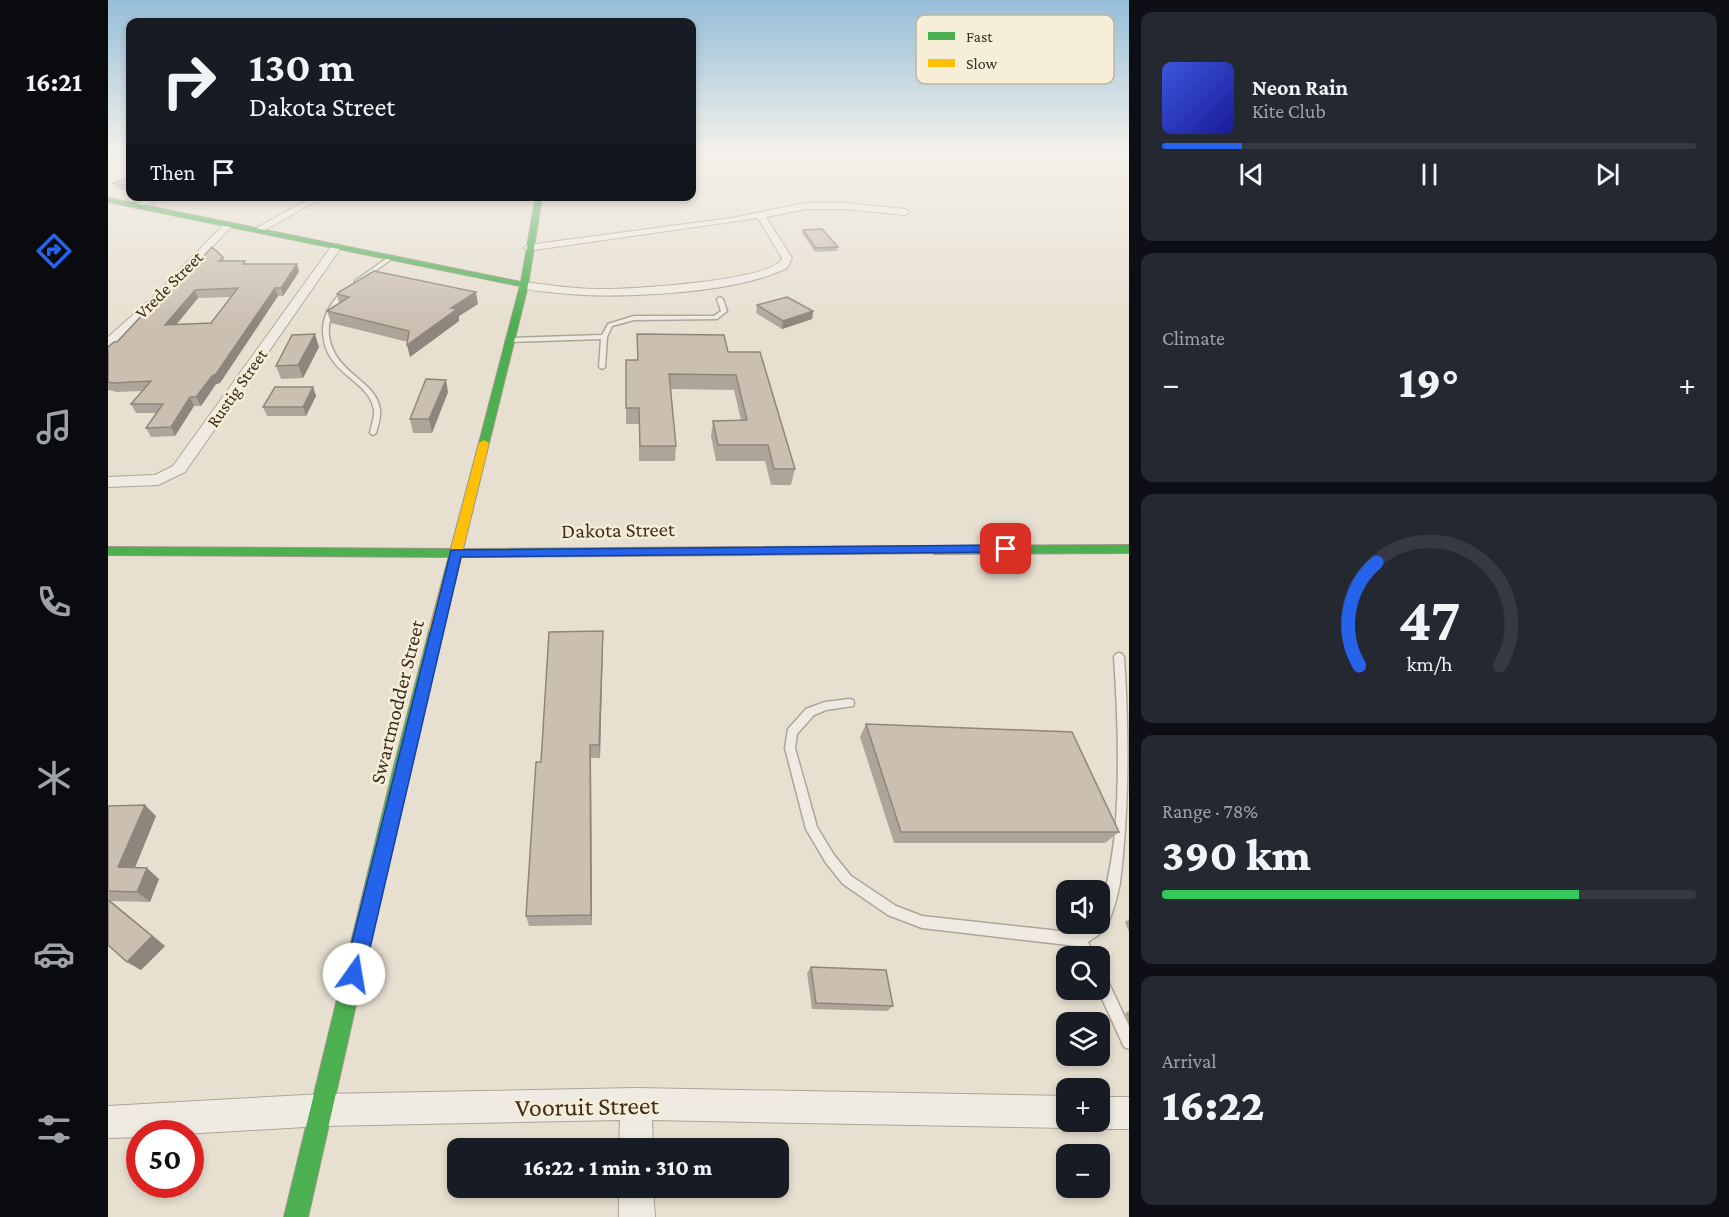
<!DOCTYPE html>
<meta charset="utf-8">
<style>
:root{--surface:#171b24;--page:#242831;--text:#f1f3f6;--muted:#9ea1a6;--line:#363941;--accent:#2563eb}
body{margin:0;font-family:"Crimson Pro",serif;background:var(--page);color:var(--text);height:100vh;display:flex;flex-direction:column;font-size:22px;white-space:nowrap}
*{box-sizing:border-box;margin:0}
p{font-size:20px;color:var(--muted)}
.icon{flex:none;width:33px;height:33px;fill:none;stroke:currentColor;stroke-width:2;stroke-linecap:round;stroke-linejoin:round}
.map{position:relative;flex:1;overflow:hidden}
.details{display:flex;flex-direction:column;gap:12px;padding:12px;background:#0d0f14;width:600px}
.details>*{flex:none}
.top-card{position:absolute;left:18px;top:18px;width:570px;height:183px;border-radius:12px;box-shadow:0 3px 9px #0003;background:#171b24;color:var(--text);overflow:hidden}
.tools{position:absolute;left:948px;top:880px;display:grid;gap:12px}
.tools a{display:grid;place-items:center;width:54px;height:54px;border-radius:12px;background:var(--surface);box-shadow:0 3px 9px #0003;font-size:30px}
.speed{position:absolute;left:18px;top:1120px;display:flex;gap:12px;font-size:30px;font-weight:700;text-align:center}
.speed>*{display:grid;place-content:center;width:78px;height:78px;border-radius:50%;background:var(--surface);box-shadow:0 3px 9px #0003;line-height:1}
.speed .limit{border:9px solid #d22;background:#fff;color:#111}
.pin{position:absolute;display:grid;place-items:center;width:51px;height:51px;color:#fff;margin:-26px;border-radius:12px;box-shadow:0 3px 9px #0006}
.me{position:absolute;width:66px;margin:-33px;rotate:13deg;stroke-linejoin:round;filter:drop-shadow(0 0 4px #0008)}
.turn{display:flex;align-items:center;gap:21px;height:126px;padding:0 24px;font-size:27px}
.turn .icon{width:78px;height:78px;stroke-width:2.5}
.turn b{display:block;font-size:42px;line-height:51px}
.then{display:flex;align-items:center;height:57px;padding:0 24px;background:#0003;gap:12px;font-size:22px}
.big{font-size:45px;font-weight:800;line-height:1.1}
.details .card{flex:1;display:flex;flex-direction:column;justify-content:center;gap:9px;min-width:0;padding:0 21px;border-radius:12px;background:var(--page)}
.details .dial{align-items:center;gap:0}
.dial svg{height:156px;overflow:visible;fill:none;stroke:var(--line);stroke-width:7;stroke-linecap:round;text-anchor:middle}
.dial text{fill:var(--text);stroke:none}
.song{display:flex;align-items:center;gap:18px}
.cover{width:72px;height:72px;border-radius:9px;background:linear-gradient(135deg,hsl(230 70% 55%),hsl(240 70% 35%))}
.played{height:6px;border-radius:3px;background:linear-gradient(90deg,var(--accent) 15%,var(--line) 15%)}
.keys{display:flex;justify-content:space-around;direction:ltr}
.heat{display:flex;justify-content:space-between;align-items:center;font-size:33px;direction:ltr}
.charge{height:9px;border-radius:4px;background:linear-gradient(90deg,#34c759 78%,var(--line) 0)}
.trip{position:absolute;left:339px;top:1138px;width:342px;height:60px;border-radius:12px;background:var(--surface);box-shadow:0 3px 9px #0003;font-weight:800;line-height:60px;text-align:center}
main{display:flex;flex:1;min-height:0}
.tab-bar{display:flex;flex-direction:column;width:108px;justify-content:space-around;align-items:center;background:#090b0e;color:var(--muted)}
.tab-bar .icon{width:42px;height:42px}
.tab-bar .selected{color:var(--accent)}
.tab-bar b{font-size:27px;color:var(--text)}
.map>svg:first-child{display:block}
</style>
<main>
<nav class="tab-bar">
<b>16:21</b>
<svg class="icon selected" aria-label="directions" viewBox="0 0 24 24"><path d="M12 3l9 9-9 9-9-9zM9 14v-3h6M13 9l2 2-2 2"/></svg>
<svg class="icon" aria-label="music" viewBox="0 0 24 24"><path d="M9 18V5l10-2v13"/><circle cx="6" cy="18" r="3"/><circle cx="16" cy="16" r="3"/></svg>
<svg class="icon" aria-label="phone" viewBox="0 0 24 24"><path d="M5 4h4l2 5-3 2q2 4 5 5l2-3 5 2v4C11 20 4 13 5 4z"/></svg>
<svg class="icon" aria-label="climate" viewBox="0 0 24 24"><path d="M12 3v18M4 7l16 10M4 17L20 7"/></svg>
<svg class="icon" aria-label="car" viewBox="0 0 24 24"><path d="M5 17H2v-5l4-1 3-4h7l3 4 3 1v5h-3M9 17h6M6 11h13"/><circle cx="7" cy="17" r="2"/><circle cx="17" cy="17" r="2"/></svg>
<svg class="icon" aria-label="filters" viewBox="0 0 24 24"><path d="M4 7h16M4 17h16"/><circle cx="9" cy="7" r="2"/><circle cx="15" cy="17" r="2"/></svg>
</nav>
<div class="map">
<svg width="1021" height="1217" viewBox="0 0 1021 1217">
<rect width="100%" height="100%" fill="#e7e0d1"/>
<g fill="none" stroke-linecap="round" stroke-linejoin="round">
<path stroke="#bcccc2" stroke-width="3" d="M0,168L22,161"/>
<g stroke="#ada599" stroke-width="3">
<path id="lane" d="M282,256L286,257L251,283H247V281Z
M236,290L241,291C228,304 219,317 221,336C226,374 269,380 272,410C273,417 270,426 268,433L265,435L262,433C263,426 267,417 266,410C262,379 215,375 215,330C215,314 225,300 236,290Z
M612,297L615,299L619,311L609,319L526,320L504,326L499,337L497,367L494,369L491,367L493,339L401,342L398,340L401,338L494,335L500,324L526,316H606L613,311L609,299Z
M1011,653L1014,654L1016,657C1021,731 1021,810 1012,883C1009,897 1005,914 998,927C994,933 986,938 980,942L987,957H973L969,946L814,928L780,915L735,884L718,863L698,829L677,748L680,729L698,709L717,702L741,699L745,700L746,703L745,706L718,710L706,715L689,734L687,748L709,827L726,855L743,876L788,906L814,916L971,933L983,924H992C992,910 995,901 998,888C1002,870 1005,852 1007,833C1012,775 1010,715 1006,657L1008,654Z
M992,973L997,975L1021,1026V1049L1016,1047L990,990H992Z"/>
</g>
<g stroke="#ada599" stroke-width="2">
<path id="street" d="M8,153H21L0,161V156Z
M44,196H57L31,208L23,206Z
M206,196H218L153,232L145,230Z
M698,203H738L797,209L802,212L797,215L738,209H698L658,217L684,258L679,268C625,295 501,300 441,292C432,291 418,291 410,285L416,282C441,285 465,289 490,289C516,290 667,281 674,258L650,218L420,251L415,248L420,245L623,218Z
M117,223L125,225L53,301L5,347L0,348V337L45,297Z
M225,244L234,246L77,472L50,485L0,487V477L47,475L65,466Z
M528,1088L958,1096V1122H970L958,1128L544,1120L545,1149H511L512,1120L214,1126L76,1134H32V1137L0,1138V1106L214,1094Z
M992,1097H1021V1129H992L981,1124L980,1122H992Z
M511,1188H545L547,1217H511Z"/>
</g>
<g stroke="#9c958a" stroke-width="2">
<path id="fast" d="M428,196H434L420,285L381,443L376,446L371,443L412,286L0,202V198L413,282Z
M1021,545V553L826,554L820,550L826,546Z
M0,547L347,549L641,547L647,551L641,555L347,557L0,555Z
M328,626L333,627L335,631L301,770L200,1217H176L285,770L321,631L323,627Z"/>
</g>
<g stroke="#9c958a" stroke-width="2">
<path id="slow" d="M376,440L381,443L335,631L333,635H323L321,631L371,443Z
M826,546L830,547L832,550L830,553L641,555L635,551L641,547Z"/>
</g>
<use href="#lane" fill="#efebe3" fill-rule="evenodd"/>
<use href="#street" fill="#efebe3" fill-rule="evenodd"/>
<use href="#fast" fill="#4caf50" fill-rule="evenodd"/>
<use href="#slow" fill="#ffc107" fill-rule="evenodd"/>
</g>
<path fill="#afa499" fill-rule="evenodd" d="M22,177V192L7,188L5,183Z
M695,230L730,247L729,251L707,252L694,233Z
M115,257L117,261L138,264H189L191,272L175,296H170L112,383L108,384L93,406H86L67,436L43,437L38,428L48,413H28L23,404L34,391L9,392L0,390V347L9,342L45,311ZM123,297L103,323L69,324L90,298Z
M229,294L370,304L351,316V321L302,357L300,342L223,323L219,311L231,303Z
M649,305L705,311L704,319L674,329L648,313Z
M529,334L620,352L687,469L683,485H663L657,461H608L603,436L605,421L633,420L626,390L563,389L568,446L567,461H531V424H518V360H529Z
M211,347L195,378L173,379L168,366Z
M205,387L208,396L198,416H159L155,407Z
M340,392L324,433H305L302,419Z
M495,631L492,758H483L484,925L421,926L418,916Z
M758,724L1011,832L997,843H786L752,737Z
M0,806L48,816L27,868L51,879L42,902L3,901L57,946L33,970L19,962L0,945Z
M1021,919V932L1017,922Z
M703,967L785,1006L779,1011L704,1009L699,973Z
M1021,1011V1024L1017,1013Z"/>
<path fill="#8e867d" d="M189,264L191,272L175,296L173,288Z
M167,288L170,296L112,383L108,384L93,406L88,397Z
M87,290L90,298L61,333L57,325Z
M368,292L370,304L351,316V321L302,357L299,345L343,308Z
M705,311L704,319L674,329L675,321Z
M207,334L211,347L195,378L190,365Z
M338,380L340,392L324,433L321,419Z
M205,387L208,396L198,416L195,407Z
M82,397L86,406L67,436L63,427Z
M495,631V644L492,758L491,745Z
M482,745L483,758L484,925L483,915Z
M37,805L48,816L23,877L10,867Z
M39,868L51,879L42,902L29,892Z
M0,899L57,946L33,970L19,962Z"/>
<path fill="#cbbfb2" stroke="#8e867d" stroke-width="1.5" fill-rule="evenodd" d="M22,177V187L5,183Z
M714,229L730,247L708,248L695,230Z
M104,247L115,257L111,261H137L135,264H189L173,288H167L108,374L104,376L88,397H82L63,427L38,428L55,404H23L43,381L4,383L0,382V347L6,342H9L38,311H45ZM130,288L103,323L57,325L87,290Z
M266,271L368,292L343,308L349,309L299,345L301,331L219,311L241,297L229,294L231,292Z
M679,297L705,311L675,321L649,305Z
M207,334L190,365L168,366L184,335Z
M529,334L616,335L620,352H652L687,469H666L660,445H610L605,421L639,420L628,375L561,374L568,446H532L531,408H518V360H530Z
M318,379L338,380L321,419H302Z
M167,387H205L195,407H155Z
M495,631L491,745H482L483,915L418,916L428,762H433L441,632Z
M758,724L964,732L1011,832H793Z
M37,805L10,867L39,868L29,892L0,891V806Z
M0,900L44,936L19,962L0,945Z
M703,967L778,970L785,1006L708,1003Z"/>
<linearGradient id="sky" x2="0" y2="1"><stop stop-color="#96bed9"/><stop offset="0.47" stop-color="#f4f1ea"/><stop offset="1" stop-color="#f4f1ea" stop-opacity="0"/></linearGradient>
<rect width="1021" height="324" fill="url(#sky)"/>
<path fill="#2563eb" stroke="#184099" stroke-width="1.5" d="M898,545L904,549L903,552L353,557L256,974L253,981L246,984L239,981L236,974L343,550Z"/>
<g text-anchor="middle" stroke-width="5" stroke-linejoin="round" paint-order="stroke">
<g font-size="18" fill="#3d2e20" stroke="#f7eed8">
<text transform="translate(61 285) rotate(-45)" y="6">Vrede Street</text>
<text transform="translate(129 388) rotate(-55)" y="6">Rustig Street</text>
</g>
<g font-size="21" fill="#3d2e20" stroke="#f7eed8">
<text transform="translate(510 530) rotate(-1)" y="7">Dakota Street</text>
<text transform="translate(289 702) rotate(-76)" y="7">Swartmodder Street</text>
</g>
<g font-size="26" fill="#3d2e20" stroke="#f7eed8">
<text transform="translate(479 1106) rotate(-1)" y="9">Vooruit Street</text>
</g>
</g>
<rect x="808" y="15" width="198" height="69" rx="9" fill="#f7eed8" stroke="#bfb4a1" stroke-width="1.5"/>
<rect x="820" y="32" width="27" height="8" fill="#4caf50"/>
<rect x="820" y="59" width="27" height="8" fill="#ffc107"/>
<g font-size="16" fill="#3d2e20">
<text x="858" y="42">Fast</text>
<text x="858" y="69">Slow</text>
</g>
</svg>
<div class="tools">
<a><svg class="icon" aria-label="sound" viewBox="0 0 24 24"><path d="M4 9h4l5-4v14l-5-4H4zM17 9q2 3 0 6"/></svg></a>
<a><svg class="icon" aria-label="search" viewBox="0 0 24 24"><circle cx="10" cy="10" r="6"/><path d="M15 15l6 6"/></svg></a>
<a><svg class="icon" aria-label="layers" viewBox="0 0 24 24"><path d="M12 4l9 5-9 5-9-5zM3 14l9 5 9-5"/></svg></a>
<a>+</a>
<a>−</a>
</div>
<div class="speed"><div class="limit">50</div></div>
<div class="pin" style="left:898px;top:549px;background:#d93025"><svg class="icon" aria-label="arrive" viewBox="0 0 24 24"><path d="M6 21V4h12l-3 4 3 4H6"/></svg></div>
<svg class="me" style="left:246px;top:974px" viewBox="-20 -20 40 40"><circle r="19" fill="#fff"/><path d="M0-13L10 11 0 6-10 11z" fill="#2563eb"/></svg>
<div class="trip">16:22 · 1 min · 310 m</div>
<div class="top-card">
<div class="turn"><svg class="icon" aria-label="right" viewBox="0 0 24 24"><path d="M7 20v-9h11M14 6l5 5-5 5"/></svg><div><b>130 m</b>Dakota Street</div></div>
<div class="then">Then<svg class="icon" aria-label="arrive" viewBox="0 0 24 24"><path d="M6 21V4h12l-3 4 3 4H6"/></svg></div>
</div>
</div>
<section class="details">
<div class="card">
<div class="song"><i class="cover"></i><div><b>Neon Rain</b><p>Kite Club</p></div></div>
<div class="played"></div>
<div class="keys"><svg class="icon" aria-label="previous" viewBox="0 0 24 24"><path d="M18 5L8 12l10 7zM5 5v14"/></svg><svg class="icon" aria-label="pause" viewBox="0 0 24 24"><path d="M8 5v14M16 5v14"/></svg><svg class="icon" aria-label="next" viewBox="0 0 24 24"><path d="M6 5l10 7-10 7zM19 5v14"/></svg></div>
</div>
<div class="card"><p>Climate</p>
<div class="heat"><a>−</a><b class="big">19°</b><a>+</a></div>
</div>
<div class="card dial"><svg viewBox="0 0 100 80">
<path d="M14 69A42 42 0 1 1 86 69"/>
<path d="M14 69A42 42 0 0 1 23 16" stroke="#2563eb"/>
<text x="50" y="56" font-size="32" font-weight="700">47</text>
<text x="50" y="72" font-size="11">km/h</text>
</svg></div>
<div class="card"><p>Range · 78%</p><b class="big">390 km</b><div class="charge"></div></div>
<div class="card"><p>Arrival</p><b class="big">16:22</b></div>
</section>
</main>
